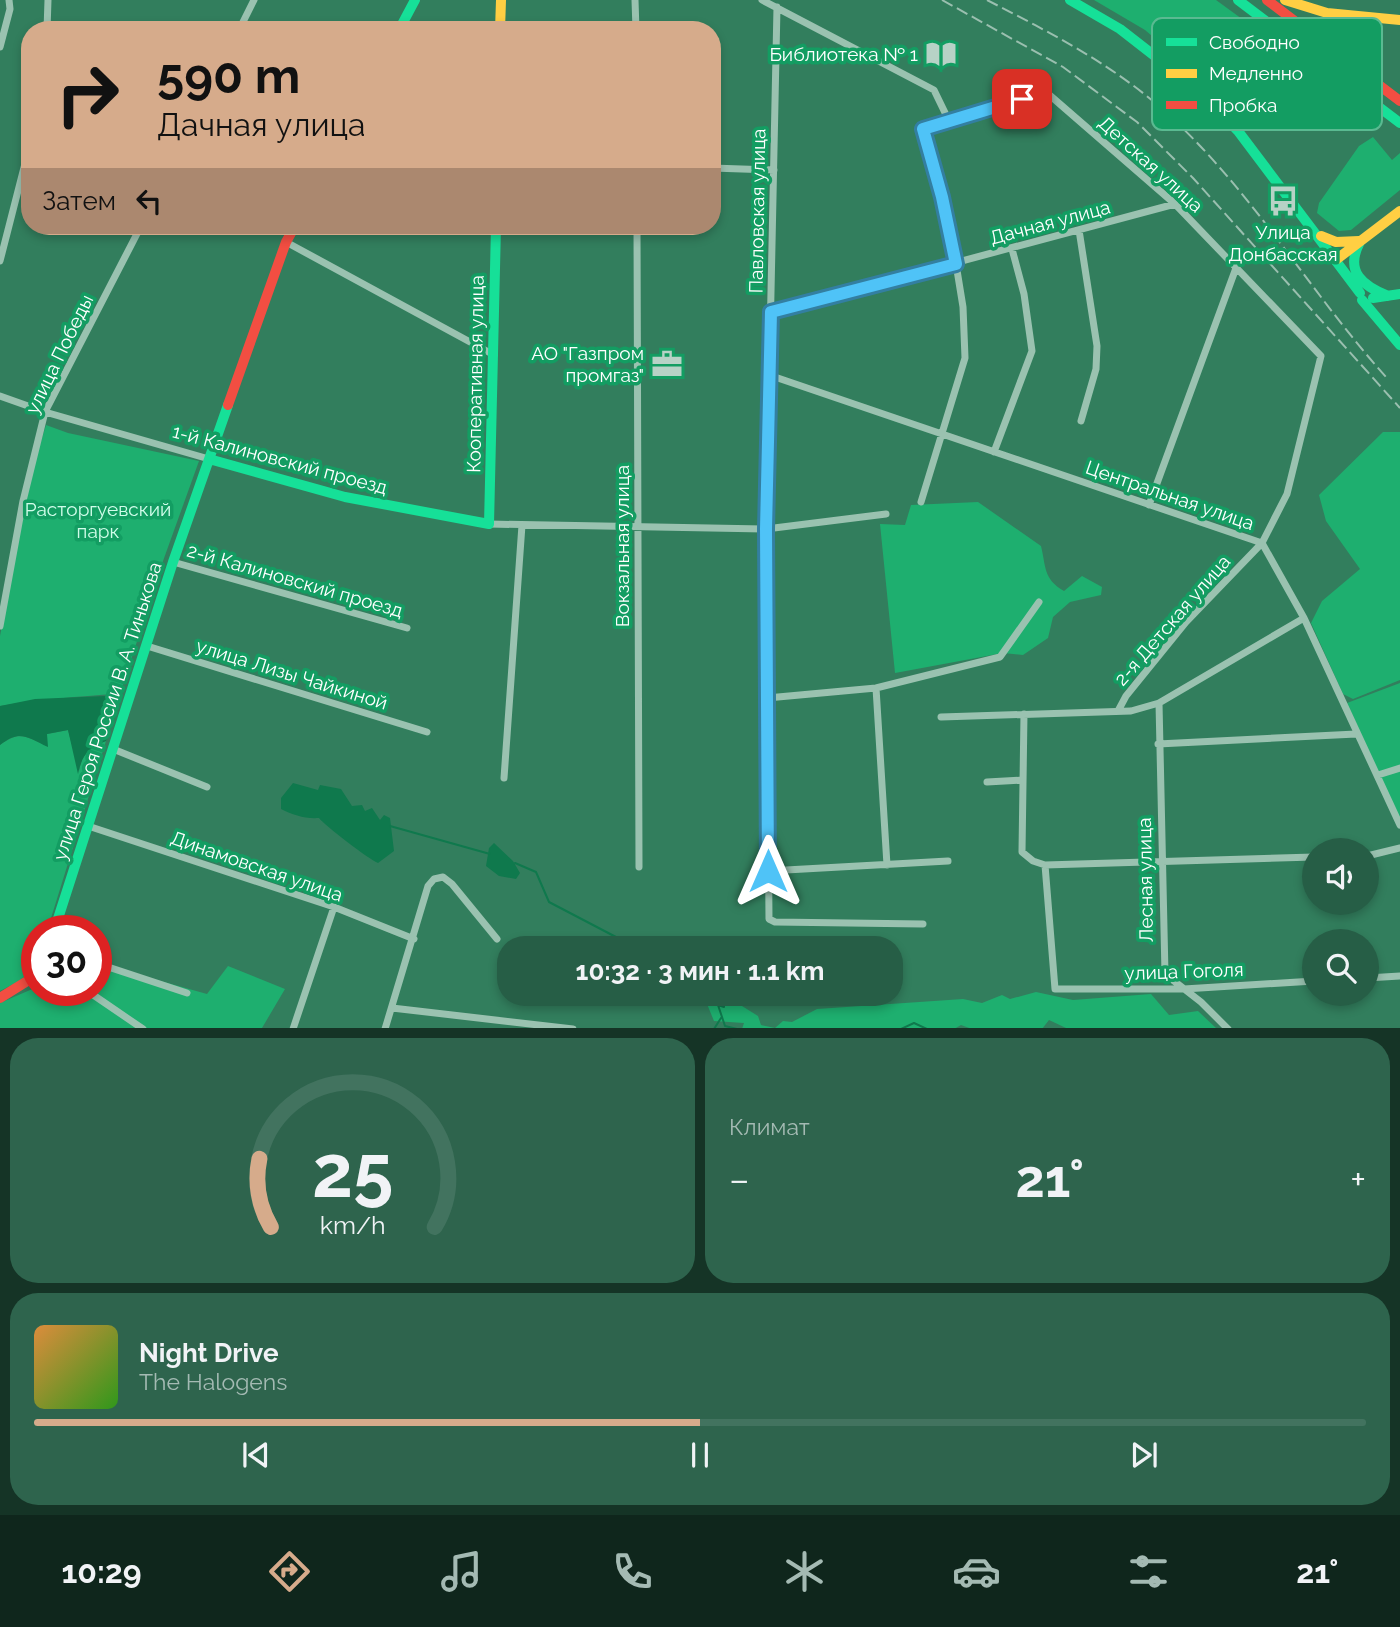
<!DOCTYPE html>
<html lang="ru">
<meta charset="utf-8">
<style>
:root{--surface:#265e46;--page:#2e644d;--text:#f1f3f6;--muted:#a4bab3;--line:#42735f;--accent:#d6ab8b}
body{margin:0;font-family:Raleway,sans-serif;background:var(--page);color:var(--text);height:100vh;display:flex;flex-direction:column;font-size:26px;white-space:nowrap}
*{box-sizing:border-box;margin:0}
p{font-size:23px;color:var(--muted)}
.icon{flex:none;width:38px;height:38px;fill:none;stroke:currentColor;stroke-width:2;stroke-linecap:round;stroke-linejoin:round}
.map{position:relative;height:1028px;overflow:hidden}
.details{display:flex;flex-direction:column;gap:10px;padding:10px;background:#153426;flex:1}
.details>*{flex:none}
.top-card{position:absolute;left:21px;top:21px;width:700px;height:214px;border-radius:28px;box-shadow:0 4px 10px #0003;background:#d6ab8b;color:#111;overflow:hidden}
.fabs{position:absolute;left:1302px;top:838px;display:grid;gap:14px}
.fabs a{display:grid;place-items:center;width:77px;height:77px;border-radius:50%;background:var(--surface);box-shadow:0 4px 10px #0003;font-size:35px}
.speed{position:absolute;left:21px;top:915px;display:flex;gap:14px;font-size:35px;font-weight:700;text-align:center}
.speed>*{display:grid;place-content:center;width:91px;height:91px;border-radius:50%;background:var(--surface);box-shadow:0 4px 10px #0003;line-height:1}
.speed .limit{border:10px solid #d22;background:#fff;color:#111}
.pin{position:absolute;display:grid;place-items:center;width:60px;height:60px;color:#fff;margin:-30px;border-radius:14px;box-shadow:0 4px 10px #0006}
.me{position:absolute;width:77px;margin:-38px;rotate:0deg;stroke-linejoin:round;filter:drop-shadow(0 0 5px #0008)}
.turn{display:flex;align-items:center;gap:24px;height:147px;padding:0 21px;font-size:32px}
.turn .icon{width:91px;height:91px;stroke-width:2.5}
.turn b{display:block;font-size:49px;line-height:60px}
.then{display:flex;align-items:center;height:66px;padding:0 21px;background:#0003;gap:14px;font-size:26px}
.big{font-size:52px;font-weight:700;line-height:1.1}
.details .card{flex:1;display:flex;flex-direction:column;justify-content:center;gap:10px;min-width:0;padding:0 24px;border-radius:28px;background:var(--page)}
.details .dial{align-items:center;gap:0}
.dial svg{height:182px;overflow:visible;fill:none;stroke:var(--line);stroke-width:7;stroke-linecap:round;text-anchor:middle}
.dial text{fill:var(--text);stroke:none}
.song{display:flex;align-items:center;gap:21px}
.cover{width:84px;height:84px;border-radius:10px;background:linear-gradient(135deg,hsl(30 70% 55%),hsl(110 70% 35%))}
.played{height:7px;border-radius:4px;background:linear-gradient(90deg,var(--accent) 50%,var(--line) 50%)}
.keys{display:flex;justify-content:space-around;direction:ltr}
.heat{display:flex;justify-content:space-between;align-items:center;font-size:38px;direction:ltr}
.details .tiles{flex:1;display:grid;gap:10px;grid-template-columns:1fr 1fr}
.card:last-child{grid-column:span 2}
.trip{position:absolute;left:497px;top:936px;width:406px;height:70px;border-radius:28px;background:var(--surface);box-shadow:0 4px 10px #0003;font-weight:700;line-height:70px;text-align:center}
.dock{display:flex;height:112px;justify-content:space-around;align-items:center;background:#0f261c;color:var(--muted)}
.dock .icon{width:49px;height:49px}
.dock .active{color:var(--accent)}
.dock b{font-size:32px;color:var(--text)}
.map>svg:first-child{display:block}
</style>
<div class="map">
<svg width="1400" height="1029" viewBox="0 0 1400 1029">
<rect width="100%" height="100%" fill="#327e5d"/>
<path fill="#1eaf6f" d="M1094,0H1216L1289,53L1280,83L1215,48L1192,70L1145,30Z
M1373,137L1392,160L1400,153V190L1351,230L1339,231L1317,213L1319,203L1359,146Z
M46,425L68,433L199,461L163,561L119,697L117,694C79,696 39,700 0,706V636L31,474Z
M1383,432H1400V680L1353,699L1343,694L1311,623L1322,601L1360,569L1326,521L1319,495Z
M978,502L1041,546C1046,566 1043,579 1064,591L1082,576L1102,587L1101,595L1070,602L1053,617L1048,638L1023,655L1003,653L895,673L880,524L905,525L911,505Z
M1400,683V820L1347,703Z
M68,730L79,771C82,754 89,747 106,741L47,931H37C37,967 34,975 0,991V745C20,730 26,737 47,746V734Z
M96,963L207,994L228,966L285,989L262,1028H0V1003L37,987V990L50,991L62,1003L65,1000L61,991L96,990Z
M1036,992L1073,1000L1151,994L1169,1015L1198,1011L1216,1028H1066L1049,1020L1042,1029H972L961,1025L954,1029H742L744,1023L714,1021L707,1004L726,996L758,1016L761,1025L775,1028L783,1021L792,1022L817,1009L963,999L982,1003L1002,995L1010,999Z"/>
<path fill="#0f794d" d="M110,690L119,697L106,741C88,748 82,755 78,774L68,730L47,734L48,747C27,737 20,729 0,745V706L35,699L106,696Z
M293,783L318,790L320,785L341,789L352,806L362,805L365,811L372,808L380,820L384,815L390,818L394,851L378,863C370,860 324,825 319,818C305,819 293,815 281,809V798Z
M494,843L513,861L520,873L516,879L499,876L486,866L489,848Z"/>
<g fill="none" stroke-linecap="round" stroke-linejoin="round">
<path stroke="#0f794d" stroke-width="2" d="M390,826L490,854
M515,863L536,872L549,902L637,948
M714,994L724,1003V1007L718,1005L725,1026L737,1029
M714,1029L721,1018
M901,1029L914,1023L927,1029"/>
<path stroke="#9ac2b0" stroke-width="7" d="M635,0L636,30
M762,0L934,90L949,121
M777,7L766,529L769,919L775,922L923,924
M47,30L48,0
M239,30L254,0
M0,47L10,9L9,0
M712,168L774,170
M637,226L639,867
M1079,230L1097,346L1096,369L1081,421
M286,242L494,355
M0,261L30,144
M771,312L1175,204
M769,375L1262,543L1304,618L1400,825
M0,396L45,412L209,459
M994,452L1032,351L1024,294L1012,249
M921,502L965,358L963,307L956,264L942,197L923,129L1046,92L1175,204L1321,356L1287,494L1262,543L1186,622L1126,696L1118,711
M1149,505L1236,268
M489,524L766,529L886,514
M173,562L407,628
M0,626L23,501L45,412L141,226
M147,646L427,732
M876,688L887,865
M767,698L876,688L1000,657L1039,602
M1024,714L1022,852L1033,861L1045,865L1314,857
M941,717L1131,711L1159,703
M1158,744L1356,734
M113,749L207,787
M1378,775L1400,768
M504,778L522,525
M987,782L1023,780
M88,826L334,907L414,939
M1367,856L1400,848
M1045,865L1055,989H1184L1314,981
M768,871L948,861
M96,963L187,993
M1367,978L1400,976
M86,990L143,1029
M392,1008L573,1029
M293,1029L334,907
M385,1029L428,886L434,879L443,877L452,884L497,939
M1228,1029L1201,1002L1165,974L1159,703L1304,618"/>
<path stroke="#16e098" stroke-width="10" d="M1070,0L1120,29L1197,89L1238,131L1360,293
M1238,0L1400,123
M399,30L415,0
M1359,244C1345,272 1363,286 1388,296
M1373,298L1400,294
M1362,300L1400,345
M209,459L345,497L489,524L496,226
M54,931L173,562L228,405"/>
<path stroke="#ffcf43" stroke-width="10" d="M1285,0L1327,13L1400,20
M500,30L501,0
M1321,236L1336,242L1359,241
M1337,259L1400,211"/>
<path stroke="#f24e42" stroke-width="10" d="M1267,0L1400,101
M228,405L286,242L295,226
M0,998L37,975"/>
<path stroke="#9abfaf" stroke-width="2" stroke-dasharray="12 5" stroke-linecap="butt" d="M942,0L1063,67L1137,122L1193,178L1400,408
M987,0C1045,30 1104,60 1154,102C1246,180 1306,288 1386,377"/>
</g>
<g fill="none" stroke-linecap="round" stroke-linejoin="round">
<g stroke="#337fa1" stroke-width="18">
<path id="route" d="M768,871L766,529L771,312L956,264L942,197L923,129L1022,99"/>
</g>
<use href="#route" stroke="#4fc3f7" stroke-width="12"/>
</g>
<defs>
<g id="library-bare" transform="scale(2.415)"><path d="M-6-4Q-3-5.5-.7-3.5V5Q-3 3-6 4ZM6-4Q3-5.5 .7-3.5V5Q3 3 6 4Z" fill="#b7d2c6" stroke="#139d62" stroke-width="2.5" paint-order="stroke"/></g>
<g id="bus-bare" transform="scale(2.415)"><path d="M-5-6H5V4H4V6H2V4H-2V6H-4V4H-5ZM-3.5-4V0h7V-4ZM-3.5 1.2v1.5H-2V1.2ZM2 1.2v1.5H3.5V1.2Z" fill="#b7d2c6" stroke="#139d62" stroke-width="2.5" paint-order="stroke"/></g>
<g id="office-bare" transform="scale(2.415)"><path d="M-6-3h4V-5.5h4V-3h4V5H-6ZM-1-4.5V-3h2v-1.5ZM-6 0V1H6V0Z" fill="#b7d2c6" stroke="#139d62" stroke-width="2.5" paint-order="stroke"/></g>
</defs>
<g fill-rule="evenodd">
<use href="#library-bare" x="941" y="54"/>
<use href="#bus-bare" x="1283" y="201"/>
<use href="#office-bare" x="667" y="364"/>
</g>
<g text-anchor="middle" stroke-width="7" stroke-linejoin="round" paint-order="stroke">
<g font-size="19" fill="#fff" stroke="#139d62" text-anchor="end">
<text x="918" y="61">Библиотека № 1</text>
<text x="1283" y="239" text-anchor="middle">Улица<tspan x="1283" dy="22">Донбасская</tspan></text>
<text x="644" y="360">АО "Газпром<tspan x="644" dy="22">промгаз"</tspan></text>
</g>
<g font-size="19" fill="#fff" stroke="#139d62">
<text transform="translate(1151 164) rotate(42)" y="7">Детская улица</text>
<text transform="translate(757 211) rotate(-89)" y="7">Павловская улица</text>
<text transform="translate(1050 222) rotate(-15)" y="7">Дачная улица</text>
<text transform="translate(59 354) rotate(-64)" y="7">улица Победы</text>
<text transform="translate(475 374) rotate(-89)" y="7">Кооперативная улица</text>
<text transform="translate(280 459) rotate(15)" y="7">1-й Калиновский проезд</text>
<text transform="translate(1170 495) rotate(19)" y="7">Центральная улица</text>
<text transform="translate(622 546) rotate(-90)" y="7">Вокзальная улица</text>
<text transform="translate(295 580) rotate(16)" y="7">2-й Калиновский проезд</text>
<text transform="translate(1172 620) rotate(-49)" y="7">2-я Детская улица</text>
<text transform="translate(292 674) rotate(17)" y="7">улица Лизы Чайкиной</text>
<text transform="translate(107 711) rotate(-72)" y="7">улица Героя России В. А. Тинькова</text>
<text transform="translate(257 866) rotate(19)" y="7">Динамовская улица</text>
<text transform="translate(1145 880) rotate(-91)" y="7">Лесная улица</text>
<text transform="translate(1184 971) rotate(-2)" y="7">улица Гоголя</text>
</g>
<g font-size="19" fill="#d1fdea" stroke="#139d62">
<text x="98" y="516">Расторгуевский<tspan x="98" dy="22">парк</tspan></text>
</g>
</g>
<rect x="1152" y="18" width="230" height="112" rx="10" fill="#139d62" stroke="#5aba91" stroke-width="2"/>
<rect x="1166" y="38" width="31" height="8" fill="#16e098"/>
<rect x="1166" y="69" width="31" height="9" fill="#ffcf43"/>
<rect x="1166" y="101" width="31" height="8" fill="#f24e42"/>
<g font-size="19" fill="#fff">
<text x="1209" y="49">Свободно</text>
<text x="1209" y="80">Медленно</text>
<text x="1209" y="112">Пробка</text>
</g>
</svg>
<div class="fabs">
<a><svg class="icon" aria-label="sound" viewBox="0 0 24 24"><path d="M4 9h4l5-4v14l-5-4H4zM17 9q2 3 0 6"/></svg></a>
<a><svg class="icon" aria-label="search" viewBox="0 0 24 24"><circle cx="10" cy="10" r="6"/><path d="M15 15l6 6"/></svg></a>
</div>
<div class="speed"><div class="limit">30</div></div>
<div class="pin" style="left:1022px;top:99px;background:#d93025"><svg class="icon" aria-label="arrive" viewBox="0 0 24 24"><path d="M6 21V4h12l-3 4 3 4H6"/></svg></div>
<svg class="me" style="left:768px;top:871px" viewBox="-20 -20 40 40"><path d="M0-17L14 15 0 8-14 15z" fill="#4fc3f7" stroke="#fff" stroke-width="4"/></svg>
<div class="trip">10:32 · 3 мин · 1.1 km</div>
<div class="top-card">
<div class="turn"><svg class="icon" aria-label="right" viewBox="0 0 24 24"><path d="M7 20v-9h11M14 6l5 5-5 5"/></svg><div><b>590 m</b>Дачная улица</div></div>
<div class="then">Затем<svg class="icon" aria-label="left" viewBox="0 0 24 24"><path d="M17 20v-9H6M10 6l-5 5 5 5"/></svg></div>
</div>
</div>
<section class="details">
<div class="tiles">
<div class="card dial"><svg viewBox="0 0 100 80">
<path d="M14 69A42 42 0 1 1 86 69"/>
<path d="M14 69A42 42 0 0 1 9 39" stroke="#d6ab8b"/>
<text x="50" y="56" font-size="32" font-weight="700">25</text>
<text x="50" y="72" font-size="11">km/h</text>
</svg></div>
<div class="card"><p>Климат</p>
<div class="heat"><a>−</a><b class="big">21°</b><a>+</a></div>
</div>
<div class="card">
<div class="song"><i class="cover"></i><div><b>Night Drive</b><p>The Halogens</p></div></div>
<div class="played"></div>
<div class="keys"><svg class="icon" aria-label="previous" viewBox="0 0 24 24"><path d="M18 5L8 12l10 7zM5 5v14"/></svg><svg class="icon" aria-label="pause" viewBox="0 0 24 24"><path d="M8 5v14M16 5v14"/></svg><svg class="icon" aria-label="next" viewBox="0 0 24 24"><path d="M6 5l10 7-10 7zM19 5v14"/></svg></div>
</div>
</div>
</section>
<nav class="dock">
<b>10:29</b>
<svg class="icon active" aria-label="directions" viewBox="0 0 24 24"><path d="M12 3l9 9-9 9-9-9zM9 14v-3h6M13 9l2 2-2 2"/></svg>
<svg class="icon" aria-label="music" viewBox="0 0 24 24"><path d="M9 18V5l10-2v13"/><circle cx="6" cy="18" r="3"/><circle cx="16" cy="16" r="3"/></svg>
<svg class="icon" aria-label="phone" viewBox="0 0 24 24"><path d="M5 4h4l2 5-3 2q2 4 5 5l2-3 5 2v4C11 20 4 13 5 4z"/></svg>
<svg class="icon" aria-label="climate" viewBox="0 0 24 24"><path d="M12 3v18M4 7l16 10M4 17L20 7"/></svg>
<svg class="icon" aria-label="car" viewBox="0 0 24 24"><path d="M5 17H2v-5l4-1 3-4h7l3 4 3 1v5h-3M9 17h6M6 11h13"/><circle cx="7" cy="17" r="2"/><circle cx="17" cy="17" r="2"/></svg>
<svg class="icon" aria-label="filters" viewBox="0 0 24 24"><path d="M4 7h16M4 17h16"/><circle cx="9" cy="7" r="2"/><circle cx="15" cy="17" r="2"/></svg>
<b>21°</b>
</nav>
